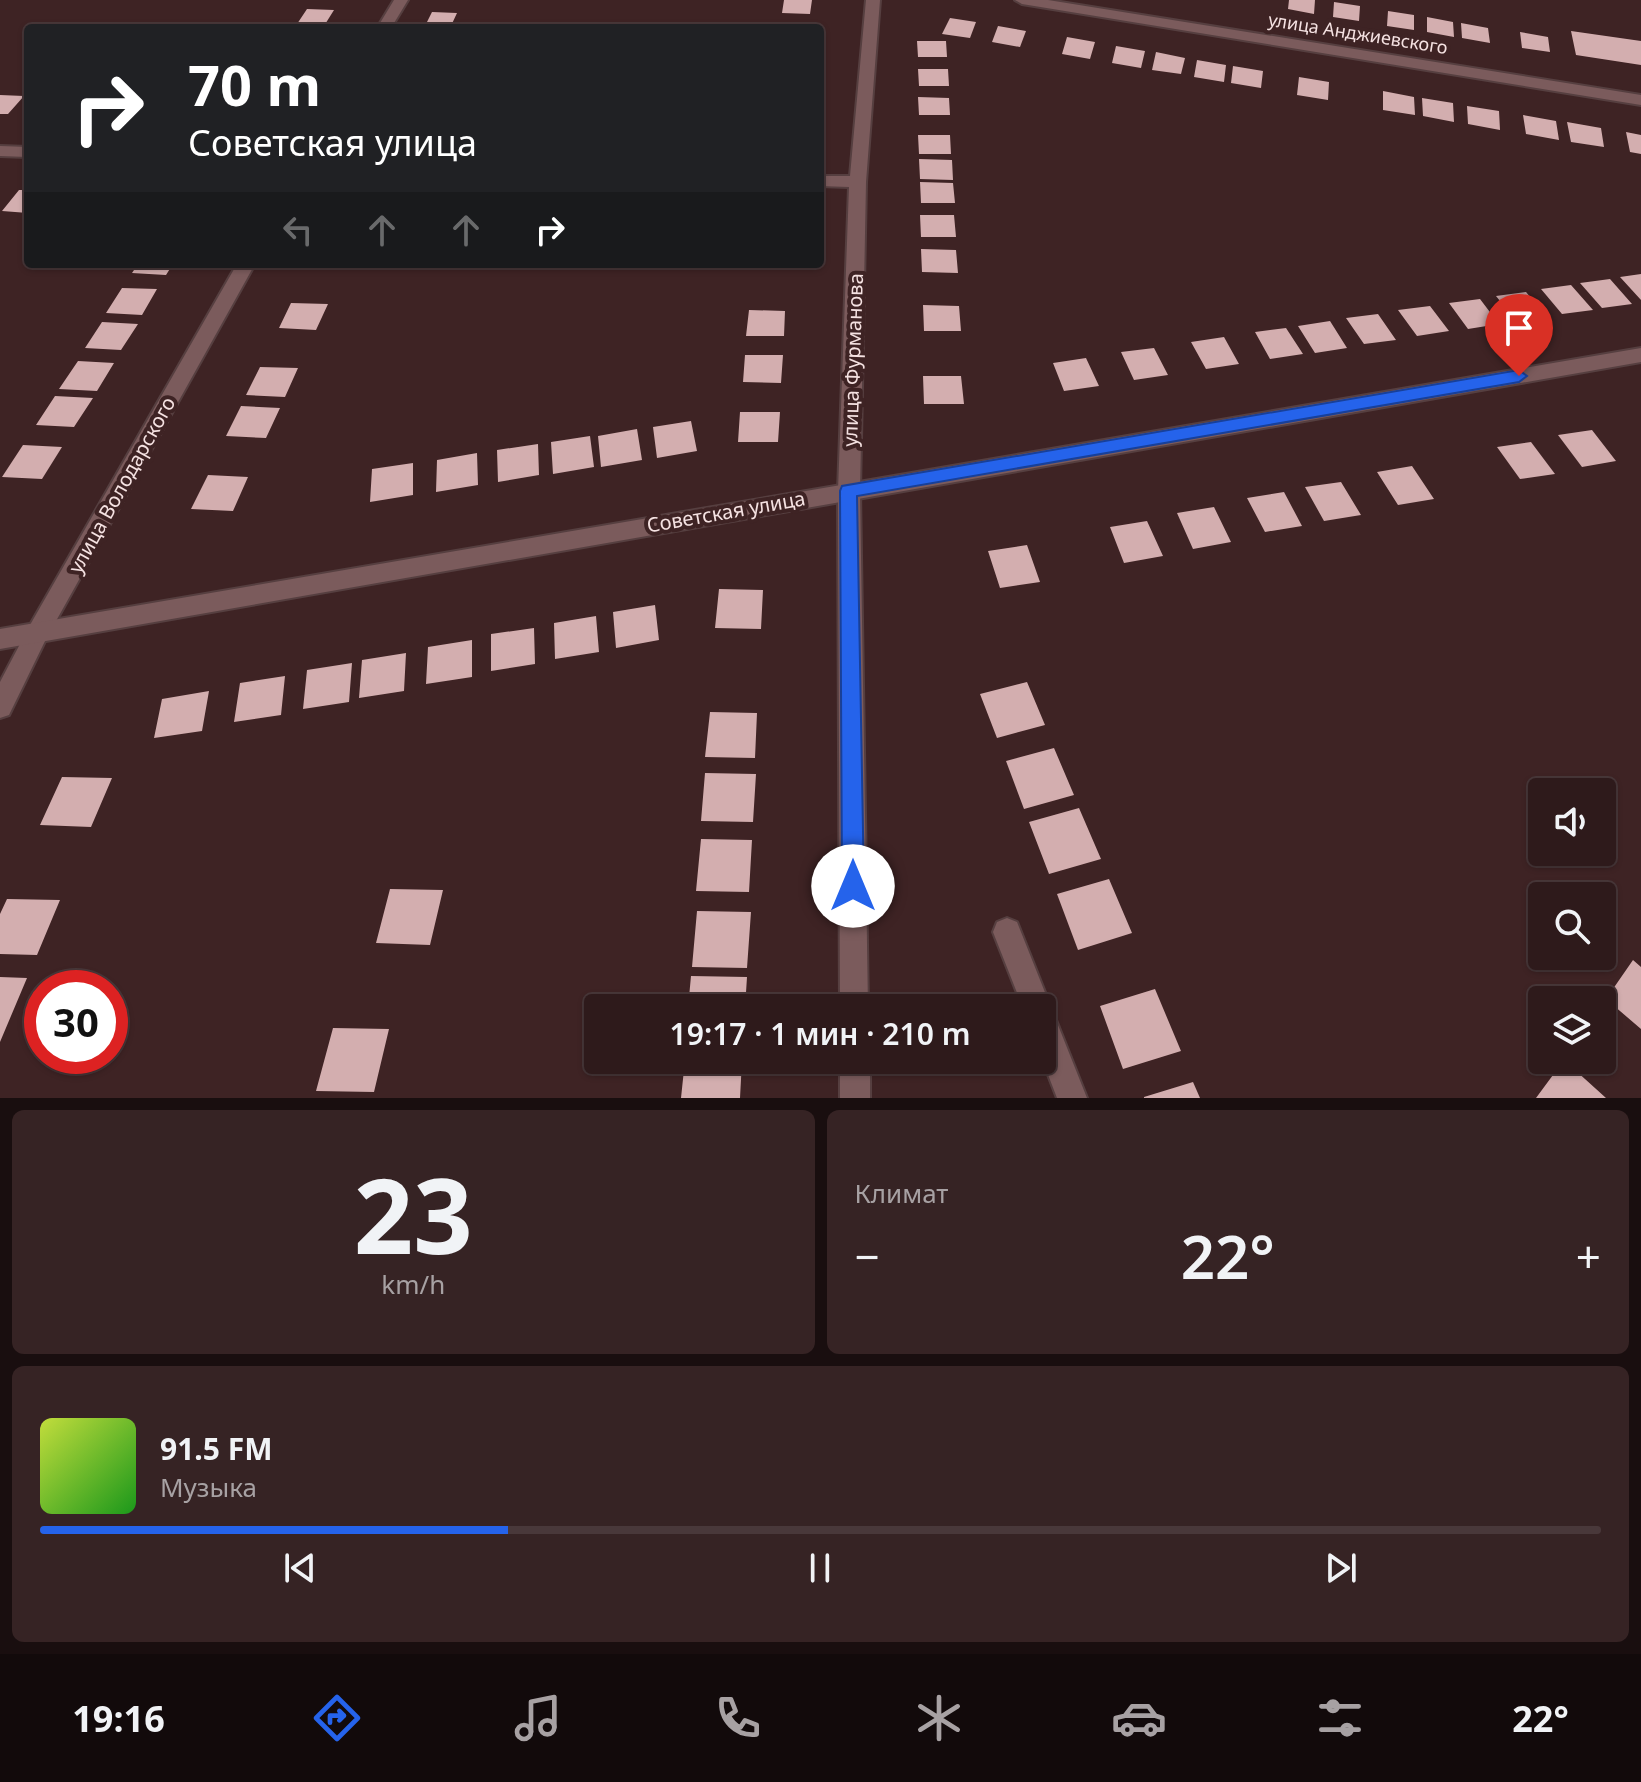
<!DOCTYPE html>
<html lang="ru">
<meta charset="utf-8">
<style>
:root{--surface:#2e1a1b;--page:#362324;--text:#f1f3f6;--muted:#a7a1a3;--line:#49383a;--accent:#2563eb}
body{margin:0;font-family:"Noto Sans",sans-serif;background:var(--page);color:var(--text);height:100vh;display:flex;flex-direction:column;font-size:30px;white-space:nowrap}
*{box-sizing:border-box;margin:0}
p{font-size:26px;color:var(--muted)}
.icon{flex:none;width:44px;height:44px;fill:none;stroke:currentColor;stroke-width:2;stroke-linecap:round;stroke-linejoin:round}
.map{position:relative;height:1098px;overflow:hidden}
.details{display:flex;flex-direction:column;gap:12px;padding:12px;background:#190e0f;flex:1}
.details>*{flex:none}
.top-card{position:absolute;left:24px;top:24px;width:800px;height:244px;border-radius:8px;box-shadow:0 2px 6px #0004,0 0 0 2px var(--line);background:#202124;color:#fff;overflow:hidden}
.buttons{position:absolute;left:1528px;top:778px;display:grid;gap:16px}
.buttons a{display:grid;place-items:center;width:88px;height:88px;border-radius:8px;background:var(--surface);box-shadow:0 2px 6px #0004,0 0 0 2px var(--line);font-size:40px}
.speed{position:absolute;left:24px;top:970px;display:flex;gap:16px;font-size:40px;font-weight:700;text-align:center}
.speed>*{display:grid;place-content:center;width:104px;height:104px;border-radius:50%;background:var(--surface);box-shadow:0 2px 6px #0004,0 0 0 2px var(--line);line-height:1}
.speed .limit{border:12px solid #d22;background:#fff;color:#111}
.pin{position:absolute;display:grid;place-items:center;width:68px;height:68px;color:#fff;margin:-82px -34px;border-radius:50% 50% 50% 0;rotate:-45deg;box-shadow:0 0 8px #0007}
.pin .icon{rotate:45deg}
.me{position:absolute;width:88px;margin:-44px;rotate:0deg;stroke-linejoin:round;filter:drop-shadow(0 0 6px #0008)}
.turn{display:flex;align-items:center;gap:28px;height:168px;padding:0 32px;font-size:36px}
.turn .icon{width:104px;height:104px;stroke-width:2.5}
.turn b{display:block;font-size:56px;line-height:68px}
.lanes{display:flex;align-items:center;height:76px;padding:0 32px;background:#0003;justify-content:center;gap:40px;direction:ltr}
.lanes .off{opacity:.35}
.big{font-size:60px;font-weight:600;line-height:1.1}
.details .card{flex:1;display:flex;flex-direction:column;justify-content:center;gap:12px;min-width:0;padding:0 28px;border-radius:12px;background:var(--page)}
.details .dial{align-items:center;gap:0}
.dial b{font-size:104px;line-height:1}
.song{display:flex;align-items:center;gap:24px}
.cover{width:96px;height:96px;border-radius:12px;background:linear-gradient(135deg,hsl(70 70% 55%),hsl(120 70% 35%))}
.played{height:8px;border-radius:4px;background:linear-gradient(90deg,var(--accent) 30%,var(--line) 30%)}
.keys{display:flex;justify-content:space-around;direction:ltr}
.heat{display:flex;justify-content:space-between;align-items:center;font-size:44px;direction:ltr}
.details .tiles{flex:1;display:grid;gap:12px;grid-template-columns:1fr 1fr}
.card:last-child{grid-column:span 2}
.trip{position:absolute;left:584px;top:994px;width:472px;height:80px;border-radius:8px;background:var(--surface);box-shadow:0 2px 6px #0004,0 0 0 2px var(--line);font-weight:600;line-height:80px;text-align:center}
.tabs{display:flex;height:128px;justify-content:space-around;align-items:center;background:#120a0b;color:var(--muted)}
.tabs .icon{width:56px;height:56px}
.tabs .current{color:var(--accent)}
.tabs b{font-size:36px;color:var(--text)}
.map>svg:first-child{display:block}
</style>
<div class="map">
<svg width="1641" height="1098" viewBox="0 0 1641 1098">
<rect width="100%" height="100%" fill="#3e2324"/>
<path fill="#d3aeaf" d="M784,0H812L810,14L782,13Z
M1289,0H1315L1314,14L1288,9Z
M1334,2L1360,6L1359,21L1333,17Z
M307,9L334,10L324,26L297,24Z
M1388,11L1414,15V30L1387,26Z
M432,12L457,13L450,28H424Z
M1427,17L1453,22L1454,37L1427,32Z
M950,18L976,22L970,38L942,34Z
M1461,23L1488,28L1490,43L1462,38Z
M998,26L1026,31L1020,47L992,42Z
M1571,31L1641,41V65L1576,55Z
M1520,32L1548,37L1550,52L1522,48Z
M1067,37L1095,42L1090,59L1062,54Z
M917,41H946L947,57H918Z
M1116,46L1145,51L1141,68L1112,63Z
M1156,52L1185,58L1181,74L1152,70Z
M1197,60L1226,65L1224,82L1194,77Z
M1233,66L1263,71L1261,88L1231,83Z
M918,69H948L949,86H919Z
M1299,77L1329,82L1328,100L1297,95Z
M1383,91L1414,97L1415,115L1383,110Z
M0,95L24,96L8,114H0Z
M918,97L949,98L950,115H919Z
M1422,98L1453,103L1454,122L1423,116Z
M1467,106L1499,111L1500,130L1468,124Z
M1523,115L1556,121L1559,140L1526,134Z
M1567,122L1601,128L1604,147L1571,142Z
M1626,132L1641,135V154L1630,152Z
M918,135H950L951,154H919Z
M919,159L952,160L953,180L920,179Z
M920,182L953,183L955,203H921Z
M19,190H28V213L2,211Z
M920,215H954L956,237H921Z
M921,249L956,250L958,273L922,272Z
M138,264H173L166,275L132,273Z
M1641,274V300L1620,277Z
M1610,279L1632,304L1602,308L1580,283Z
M1571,285L1593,310L1562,314L1541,289Z
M122,288L157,289L142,315L106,313Z
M1526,292L1547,317L1516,321L1496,296Z
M1480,299L1499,324L1468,329L1449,303Z
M291,303L328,304L316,330L279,328Z
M923,305L959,306L961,331H924Z
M1430,306L1449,331L1417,336L1398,310Z
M749,310L785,311L784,336H746Z
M1378,314L1396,340L1364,344L1346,318Z
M1330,321L1347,348L1315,353L1298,326Z
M102,322L138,324L121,350L85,348Z
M1286,328L1303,354L1270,359L1255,332Z
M1224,337L1239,364L1206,369L1191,342Z
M1154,348L1168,375L1134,380L1121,352Z
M745,355H783L781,383L743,382Z
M1086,358L1099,386L1064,391L1053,363Z
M78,361L114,363L97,391L59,389Z
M260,367L298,368L285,397L246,395Z
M923,376H961L964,404H924Z
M55,396L93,398L74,427L36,425Z
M241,406L280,408L266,438L226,436Z
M740,412H780L778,442H738Z
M691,421L697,451L657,458L653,427Z
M637,429L642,460L601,467L598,436Z
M1592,430L1616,461L1582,467L1558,435Z
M590,436L594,467L553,474L551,442Z
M1531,442L1555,474L1520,479L1497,447Z
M538,444L539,475L498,482L497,450Z
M23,445L62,447L42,479L2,477Z
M477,453L478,485L436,492L437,460Z
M413,463V495L370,502L372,469Z
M1412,466L1434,499L1398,505L1377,472Z
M208,475L248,477L233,511L191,509Z
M1341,482L1361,515L1324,521L1305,487Z
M1284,492L1302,526L1265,532L1247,498Z
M1214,507L1231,542L1193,549L1177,513Z
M1147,521L1163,556L1124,563L1110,527Z
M1027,545L1040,582L1000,588L988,551Z
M719,589L763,590L761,629L715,628Z
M655,605L659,640L616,648L613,612Z
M596,616L599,652L555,659L554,623Z
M534,628L535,664L491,671V634Z
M472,640V677L426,684L428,647Z
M406,653L404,691L359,698L362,660Z
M352,663L349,702L303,709L307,670Z
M285,676L281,715L234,722L240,683Z
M1027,682L1045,725L997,738L980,694Z
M209,691L202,731L154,738L162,699Z
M710,712L757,713L755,758L705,757Z
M1054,748L1074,795L1024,809L1006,761Z
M705,773L756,774L753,822L701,821Z
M62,777L112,778L91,827L40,825Z
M1079,808L1101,859L1049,874L1029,822Z
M701,839L752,840L749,892L696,891Z
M1109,879L1132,933L1078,950L1057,894Z
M390,889L443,890L430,945L376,943Z
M7,899L60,900L37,955L0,954V914Z
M697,911L751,912L747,968L692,967Z
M1633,960L1641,967V1029L1606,999Z
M691,976L747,977L745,1008H688Z
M0,977L27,978L0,1042Z
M1155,989L1181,1051L1123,1069L1100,1006Z
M995,994L1000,1008H952V1007Z
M333,1028L389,1029L374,1092L316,1091Z
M685,1060H742L740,1098H681Z
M954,1060H1002V1061L958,1074Z
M1564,1060L1606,1098H1536Z
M1193,1082L1200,1098H1144V1097Z"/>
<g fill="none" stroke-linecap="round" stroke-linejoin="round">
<g stroke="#563f40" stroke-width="4">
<path id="service" d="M1007,918L1017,922L1087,1098H1057L1042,1059V1008H1023L993,932L997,922Z"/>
</g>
<g stroke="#563f40" stroke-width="4">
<path id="minor" d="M394,0H408L391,28H377Z
M866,0H880L866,182L860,491L868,1008H840L838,491L849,187L820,186V176H850Z
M0,146L28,147V157L0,156Z
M237,264H255L46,639L9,715L0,718V682L30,625Z
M840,1060H870V1098H840Z"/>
</g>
<g stroke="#563f40" stroke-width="4">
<path id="tertiary" d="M1015,0H1048L1641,95V105L1022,4Z
M1641,348V362L0,649V629Z"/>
</g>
<use href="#service" fill="#7b5b5c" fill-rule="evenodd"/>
<use href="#minor" fill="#7b5b5c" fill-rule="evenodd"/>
<use href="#tertiary" fill="#7b5b5c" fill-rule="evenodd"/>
</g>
<path fill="#2563eb" stroke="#184099" stroke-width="2" d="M1519,370L1527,376L1519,382L857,496L864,886L861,894L853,897L845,894L842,886L840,491L842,486Z"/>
<g text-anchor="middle" stroke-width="8" stroke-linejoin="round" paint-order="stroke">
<g font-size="18" fill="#f5e2e2" stroke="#3e2324">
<text transform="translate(1358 34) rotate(9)" y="6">улица Анджиевского</text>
</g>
<g font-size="20" fill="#f5e2e2" stroke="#3e2324">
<text transform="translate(853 360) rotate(-88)" y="7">улица Фурманова</text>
<text transform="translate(122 485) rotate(-61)" y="7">улица Володарского</text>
<text transform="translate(726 512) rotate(-10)" y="7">Советская улица</text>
</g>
</g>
</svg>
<div class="buttons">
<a><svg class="icon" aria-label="sound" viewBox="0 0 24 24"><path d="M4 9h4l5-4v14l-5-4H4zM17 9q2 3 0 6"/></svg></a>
<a><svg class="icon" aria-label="search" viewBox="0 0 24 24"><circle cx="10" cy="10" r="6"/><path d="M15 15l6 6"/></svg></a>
<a><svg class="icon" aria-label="layers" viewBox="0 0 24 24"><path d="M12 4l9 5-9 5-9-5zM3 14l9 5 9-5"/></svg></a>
</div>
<div class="speed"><div class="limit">30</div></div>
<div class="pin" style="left:1519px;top:376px;background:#d93025"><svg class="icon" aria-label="arrive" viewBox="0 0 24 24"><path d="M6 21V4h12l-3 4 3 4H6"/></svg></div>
<svg class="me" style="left:853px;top:886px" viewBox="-20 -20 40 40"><circle r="19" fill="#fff"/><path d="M0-13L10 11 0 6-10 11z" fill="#2563eb"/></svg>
<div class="trip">19:17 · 1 мин · 210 m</div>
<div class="top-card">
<div class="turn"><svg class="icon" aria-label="right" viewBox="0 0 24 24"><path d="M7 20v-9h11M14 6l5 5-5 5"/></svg><div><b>70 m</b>Советская улица</div></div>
<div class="lanes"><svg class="icon off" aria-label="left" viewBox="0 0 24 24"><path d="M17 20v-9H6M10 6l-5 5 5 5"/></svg><svg class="icon off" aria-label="ahead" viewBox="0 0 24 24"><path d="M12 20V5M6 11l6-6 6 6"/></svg><svg class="icon off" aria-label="ahead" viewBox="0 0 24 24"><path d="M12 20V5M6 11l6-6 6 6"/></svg><svg class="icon" aria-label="right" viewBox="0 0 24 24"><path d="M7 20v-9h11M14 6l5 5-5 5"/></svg></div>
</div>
</div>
<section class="details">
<div class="tiles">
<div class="card dial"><b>23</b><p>km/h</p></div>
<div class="card"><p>Климат</p>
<div class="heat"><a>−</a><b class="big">22°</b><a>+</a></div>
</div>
<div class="card">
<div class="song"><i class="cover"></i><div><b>91.5 FM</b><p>Музыка</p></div></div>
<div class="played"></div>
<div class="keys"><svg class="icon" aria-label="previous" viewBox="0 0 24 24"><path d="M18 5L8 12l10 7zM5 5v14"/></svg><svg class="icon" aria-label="pause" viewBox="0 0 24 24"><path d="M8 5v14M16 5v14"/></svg><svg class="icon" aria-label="next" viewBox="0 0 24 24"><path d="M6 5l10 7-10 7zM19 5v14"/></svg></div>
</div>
</div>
</section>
<nav class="tabs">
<b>19:16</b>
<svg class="icon current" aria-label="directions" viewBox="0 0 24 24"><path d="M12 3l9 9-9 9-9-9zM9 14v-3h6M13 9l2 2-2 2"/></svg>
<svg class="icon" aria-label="music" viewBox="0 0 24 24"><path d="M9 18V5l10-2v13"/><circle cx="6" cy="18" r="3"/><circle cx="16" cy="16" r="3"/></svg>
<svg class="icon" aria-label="phone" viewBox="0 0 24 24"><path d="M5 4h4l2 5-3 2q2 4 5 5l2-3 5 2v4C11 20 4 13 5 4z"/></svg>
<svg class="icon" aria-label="climate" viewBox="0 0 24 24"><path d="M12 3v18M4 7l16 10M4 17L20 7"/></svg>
<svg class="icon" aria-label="car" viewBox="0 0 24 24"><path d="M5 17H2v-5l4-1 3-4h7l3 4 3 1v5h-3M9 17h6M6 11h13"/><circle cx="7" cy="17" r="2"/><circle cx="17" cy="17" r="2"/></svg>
<svg class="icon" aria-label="filters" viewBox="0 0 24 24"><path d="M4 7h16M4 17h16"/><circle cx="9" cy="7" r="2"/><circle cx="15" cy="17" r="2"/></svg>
<b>22°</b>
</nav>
